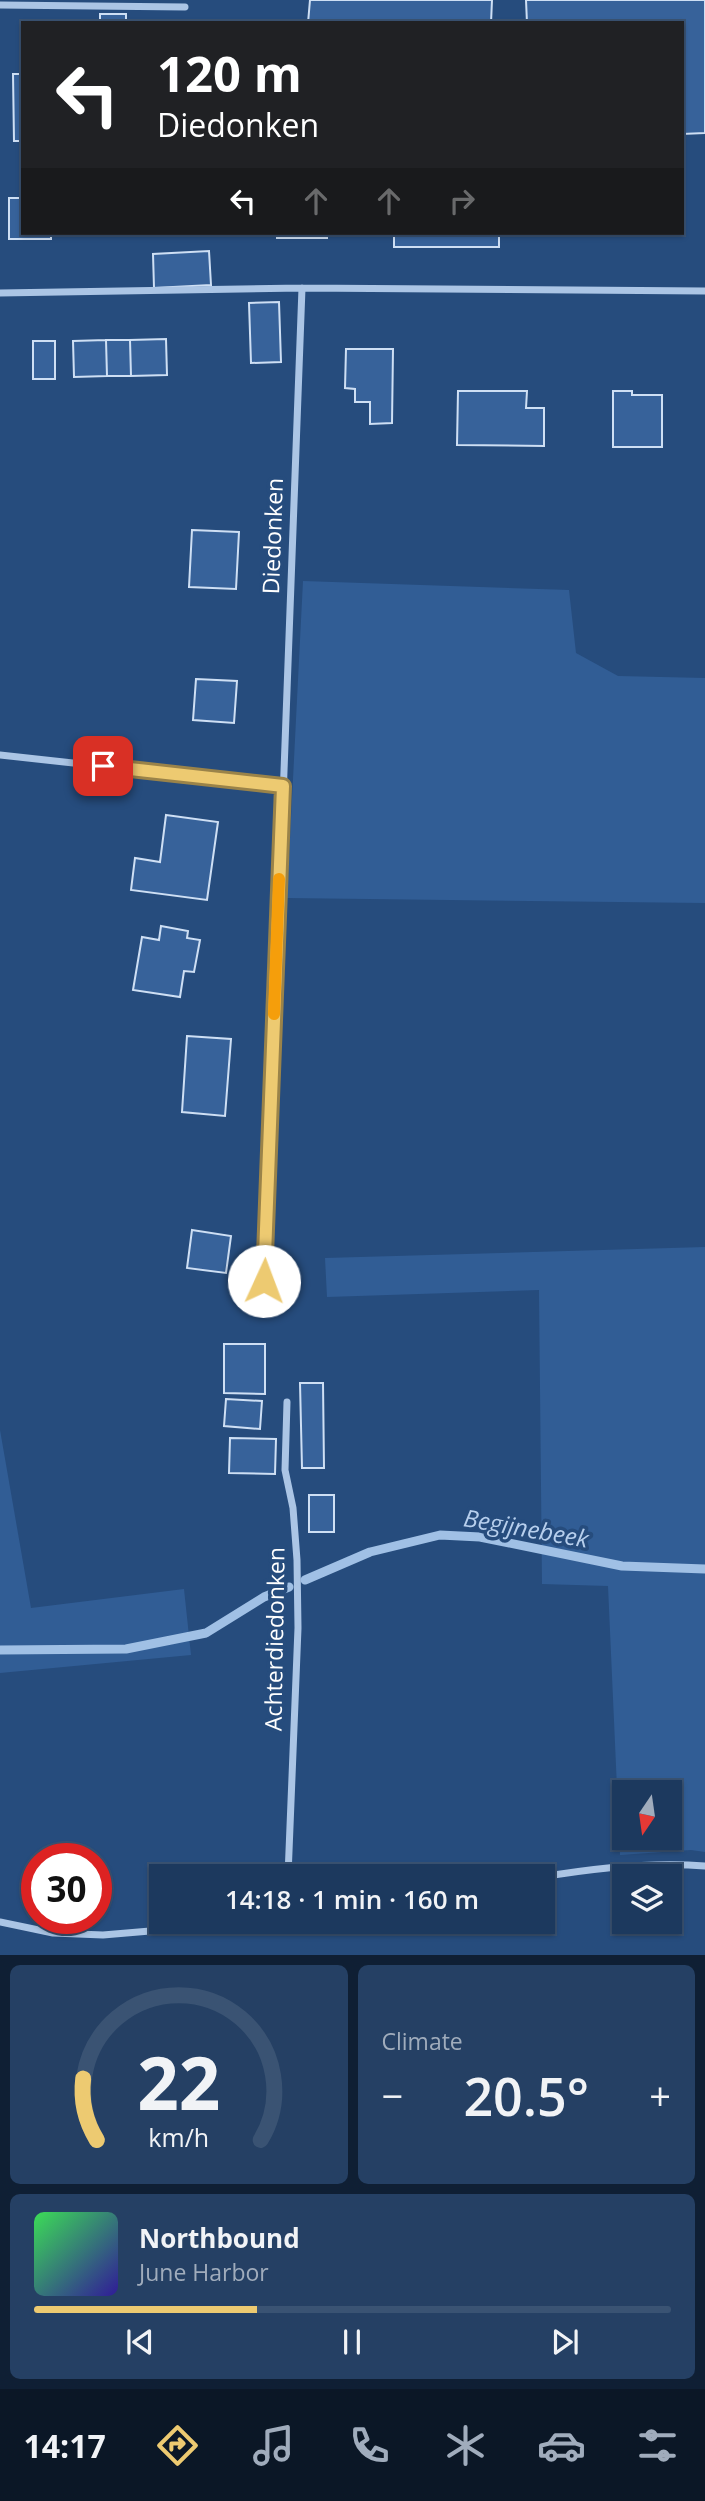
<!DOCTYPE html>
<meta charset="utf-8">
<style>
:root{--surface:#1c395e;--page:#254064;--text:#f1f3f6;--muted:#a0acbc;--line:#3a5373;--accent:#edca71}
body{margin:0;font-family:"Open Sans",sans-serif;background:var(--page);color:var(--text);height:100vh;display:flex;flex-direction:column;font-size:26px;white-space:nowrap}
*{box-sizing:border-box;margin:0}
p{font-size:23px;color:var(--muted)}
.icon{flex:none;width:38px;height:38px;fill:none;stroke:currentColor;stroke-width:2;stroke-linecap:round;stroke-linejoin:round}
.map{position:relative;height:1955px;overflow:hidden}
.panel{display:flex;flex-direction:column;gap:10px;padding:10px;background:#0f1f34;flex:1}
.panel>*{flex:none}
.top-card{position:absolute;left:21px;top:21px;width:663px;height:214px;border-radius:0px;box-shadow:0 2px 5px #0004,0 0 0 2px var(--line);background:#202124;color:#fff;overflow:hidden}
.needle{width:46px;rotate:193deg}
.fabs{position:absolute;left:612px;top:1780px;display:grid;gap:14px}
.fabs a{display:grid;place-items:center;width:70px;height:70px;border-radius:0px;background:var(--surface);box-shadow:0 2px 5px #0004,0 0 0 2px var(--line);font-size:35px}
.speed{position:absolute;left:21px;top:1843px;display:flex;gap:14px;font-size:35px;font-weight:700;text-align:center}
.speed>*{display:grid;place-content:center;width:91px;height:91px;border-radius:50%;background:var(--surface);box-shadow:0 2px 5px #0004,0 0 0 2px var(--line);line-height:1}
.speed .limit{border:10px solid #d22;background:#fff;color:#111}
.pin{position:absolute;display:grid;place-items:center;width:60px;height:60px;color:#fff;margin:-30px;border-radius:14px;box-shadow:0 4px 10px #0006}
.me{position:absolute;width:77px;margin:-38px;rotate:2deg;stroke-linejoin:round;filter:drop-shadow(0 0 5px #0008)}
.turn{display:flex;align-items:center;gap:24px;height:147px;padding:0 21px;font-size:32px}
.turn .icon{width:91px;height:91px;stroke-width:2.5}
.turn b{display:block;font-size:49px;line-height:60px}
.lanes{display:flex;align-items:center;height:66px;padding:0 21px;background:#0003;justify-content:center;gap:35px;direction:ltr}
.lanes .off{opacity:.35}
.big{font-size:52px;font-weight:600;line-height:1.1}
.panel .card{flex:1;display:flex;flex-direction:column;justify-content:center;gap:10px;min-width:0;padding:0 24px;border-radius:10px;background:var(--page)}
.panel .dial{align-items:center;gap:0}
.dial svg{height:182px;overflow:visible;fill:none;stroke:var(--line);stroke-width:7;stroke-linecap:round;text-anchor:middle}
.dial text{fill:var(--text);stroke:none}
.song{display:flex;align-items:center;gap:21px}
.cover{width:84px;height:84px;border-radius:10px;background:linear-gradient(135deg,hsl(130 70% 55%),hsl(250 70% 35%))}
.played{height:7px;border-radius:4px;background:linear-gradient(90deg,var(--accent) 35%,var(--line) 35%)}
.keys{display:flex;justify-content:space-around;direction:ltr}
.heat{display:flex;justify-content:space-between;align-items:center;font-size:38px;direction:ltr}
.panel .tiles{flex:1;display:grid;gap:10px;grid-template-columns:1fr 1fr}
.card:last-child{grid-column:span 2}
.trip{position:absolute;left:149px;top:1864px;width:406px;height:70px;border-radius:0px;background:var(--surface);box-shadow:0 2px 5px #0004,0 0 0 2px var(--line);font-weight:600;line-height:70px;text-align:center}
.tab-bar{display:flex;height:112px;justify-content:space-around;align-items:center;background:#0b1726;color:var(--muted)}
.tab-bar .icon{width:49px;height:49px}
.tab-bar .on{color:var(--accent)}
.tab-bar b{font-size:32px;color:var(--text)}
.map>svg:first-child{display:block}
</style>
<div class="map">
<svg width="705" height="1955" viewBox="0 0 705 1955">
<rect width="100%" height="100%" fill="#264c7d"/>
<path fill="#315d95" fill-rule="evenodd" d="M303,581L569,590L576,653L618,676L705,678V903L287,898Z
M705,1247V1852L691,1850L620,1855L608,1586L542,1584L539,1290L327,1297L325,1258ZM625,1792H670V1838H625Z
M0,1430L31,1608L184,1589L191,1655L0,1673Z"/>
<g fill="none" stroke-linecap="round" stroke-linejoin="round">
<path stroke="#a0c0e5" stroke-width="9" d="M305,1580L370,1552L440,1535L480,1537L622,1566L705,1569
M0,1650L126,1649L206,1633L264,1597L289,1587"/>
</g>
<path fill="#37629a" stroke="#cedff4" stroke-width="2" d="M310,0H492L491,23H308Z
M526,0H705V133L682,134V23H527Z
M100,14H126V23H100Z
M13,74H23V141H14Z
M9,198H23V233H51V239H9Z
M277,233H327V238H277Z
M394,233H499V247H394Z
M209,251L211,285L154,288L153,254Z
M279,302L281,362L251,363L249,303Z
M166,339L167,375L131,376L130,340Z
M106,340L107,376L74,377L73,341Z
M106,340H130L131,376H107Z
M33,341H55V379H33Z
M346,349H393L392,423L370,424V402H355V389L345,388Z
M458,391H527L526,408H544V446L457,445Z
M613,391H632V395H662V447H613Z
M192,530L239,532L236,589L189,587Z
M196,679L237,681L234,723L193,720Z
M166,815L218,822L207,900L131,890L135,858L160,862Z
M161,926L188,931L187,938L200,940L194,972L184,971L180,997L133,990L142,937L159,940Z
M187,1036L231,1039L225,1116L182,1112Z
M192,1230L231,1236L226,1273L187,1268Z
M224,1344H265V1394L224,1393Z
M300,1383H323L324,1468H302Z
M226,1399L262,1401L260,1429L224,1426Z
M230,1438L276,1439L275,1474L229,1473Z
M309,1495H334V1532H309Z"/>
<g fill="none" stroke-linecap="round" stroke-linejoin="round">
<path stroke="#abc5e5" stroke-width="7" d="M0,5L185,7
M0,293L302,288L705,291
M0,755L283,786
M265,1281L302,288
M287,1402L285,1470L293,1508L297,1560L298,1628L288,1876
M542,1877C595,1868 652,1862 705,1866
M0,1922L53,1933L103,1935L257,1922"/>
</g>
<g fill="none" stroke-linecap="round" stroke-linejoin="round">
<g stroke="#9a8349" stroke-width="18">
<path id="route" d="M103,766L283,786L264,1281"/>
</g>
<use href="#route" stroke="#edca71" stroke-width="12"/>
<path stroke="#f59e0b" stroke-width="12" d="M274,1014L279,879"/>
</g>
<g text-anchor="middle" stroke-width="7" stroke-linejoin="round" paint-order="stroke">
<g font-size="23" fill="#fff" stroke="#264c7d">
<text transform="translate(273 536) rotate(-88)" y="8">Diedonken</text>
<text transform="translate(275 1639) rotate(-89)" y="8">Achterdiedonken</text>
</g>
<g font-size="24" font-style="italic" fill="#b7cfed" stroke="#264c7d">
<text transform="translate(526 1529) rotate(10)" y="8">Begijnebeek</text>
</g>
</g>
</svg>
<div class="fabs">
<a><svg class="needle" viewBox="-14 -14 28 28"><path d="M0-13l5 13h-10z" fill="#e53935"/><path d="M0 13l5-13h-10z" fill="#a0acbc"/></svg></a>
<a><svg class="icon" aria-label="layers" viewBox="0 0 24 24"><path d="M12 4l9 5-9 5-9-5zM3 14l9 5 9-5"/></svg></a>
</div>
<div class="speed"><div class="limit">30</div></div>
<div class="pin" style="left:103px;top:766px;background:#d93025"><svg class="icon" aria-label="arrive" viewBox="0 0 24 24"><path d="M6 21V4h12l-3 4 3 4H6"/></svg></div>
<svg class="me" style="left:264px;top:1281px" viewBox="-20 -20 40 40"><circle r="19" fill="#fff"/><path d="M0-13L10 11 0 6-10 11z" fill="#edca71"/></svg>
<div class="trip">14:18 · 1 min · 160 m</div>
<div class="top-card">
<div class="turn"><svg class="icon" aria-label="left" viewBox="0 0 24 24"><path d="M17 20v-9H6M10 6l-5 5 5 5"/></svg><div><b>120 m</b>Diedonken</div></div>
<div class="lanes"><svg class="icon" aria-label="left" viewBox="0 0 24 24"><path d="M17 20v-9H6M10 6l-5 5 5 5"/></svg><svg class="icon off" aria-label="ahead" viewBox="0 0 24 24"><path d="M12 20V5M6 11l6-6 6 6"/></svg><svg class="icon off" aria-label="ahead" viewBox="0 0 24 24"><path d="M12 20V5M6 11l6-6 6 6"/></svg><svg class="icon off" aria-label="right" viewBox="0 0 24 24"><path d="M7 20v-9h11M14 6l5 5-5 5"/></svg></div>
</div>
</div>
<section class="panel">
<div class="tiles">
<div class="card dial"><svg viewBox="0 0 100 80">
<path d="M14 69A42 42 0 1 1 86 69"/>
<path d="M14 69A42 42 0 0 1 8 42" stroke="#edca71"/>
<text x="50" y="56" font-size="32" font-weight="700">22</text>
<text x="50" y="72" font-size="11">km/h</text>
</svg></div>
<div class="card"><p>Climate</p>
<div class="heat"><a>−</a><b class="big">20.5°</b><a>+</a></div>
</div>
<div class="card">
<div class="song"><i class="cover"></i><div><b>Northbound</b><p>June Harbor</p></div></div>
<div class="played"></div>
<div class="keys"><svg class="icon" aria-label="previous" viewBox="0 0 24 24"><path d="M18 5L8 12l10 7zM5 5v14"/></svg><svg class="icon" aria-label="pause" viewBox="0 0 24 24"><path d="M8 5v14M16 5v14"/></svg><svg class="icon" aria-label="next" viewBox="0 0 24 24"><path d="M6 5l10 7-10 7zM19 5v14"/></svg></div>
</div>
</div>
</section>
<nav class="tab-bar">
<b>14:17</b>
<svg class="icon on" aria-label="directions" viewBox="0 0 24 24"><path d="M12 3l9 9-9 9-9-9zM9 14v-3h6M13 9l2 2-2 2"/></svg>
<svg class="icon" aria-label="music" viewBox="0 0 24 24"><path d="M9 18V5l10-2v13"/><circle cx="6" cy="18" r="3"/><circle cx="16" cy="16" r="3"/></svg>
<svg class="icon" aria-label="phone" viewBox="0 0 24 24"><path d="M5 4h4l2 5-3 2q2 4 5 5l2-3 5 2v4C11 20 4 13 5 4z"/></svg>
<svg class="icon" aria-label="climate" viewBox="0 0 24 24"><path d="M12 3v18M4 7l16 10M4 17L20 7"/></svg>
<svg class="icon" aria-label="car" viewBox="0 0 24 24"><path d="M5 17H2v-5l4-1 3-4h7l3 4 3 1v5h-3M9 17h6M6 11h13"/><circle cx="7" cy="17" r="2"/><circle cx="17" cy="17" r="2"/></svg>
<svg class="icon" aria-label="filters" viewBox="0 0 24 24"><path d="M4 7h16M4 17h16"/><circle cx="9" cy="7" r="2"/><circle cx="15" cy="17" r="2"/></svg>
</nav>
